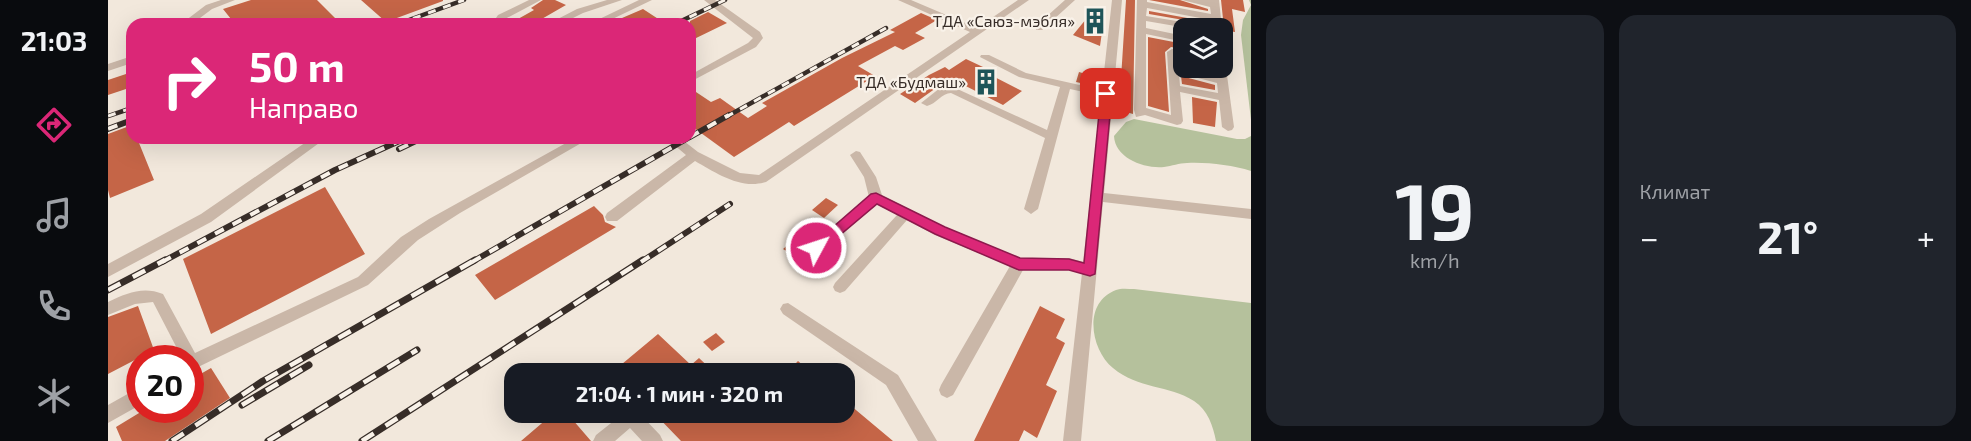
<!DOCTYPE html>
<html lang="ru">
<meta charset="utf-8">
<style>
:root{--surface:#171b24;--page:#20242c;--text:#f1f3f6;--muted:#9ea1a6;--accent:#db2777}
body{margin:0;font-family:"Exo 2",sans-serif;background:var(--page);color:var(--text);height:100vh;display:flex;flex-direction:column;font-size:22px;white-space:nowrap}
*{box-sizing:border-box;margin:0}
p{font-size:20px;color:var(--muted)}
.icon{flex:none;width:33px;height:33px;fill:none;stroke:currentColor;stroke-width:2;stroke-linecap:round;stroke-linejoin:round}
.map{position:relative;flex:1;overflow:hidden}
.details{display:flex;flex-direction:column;gap:15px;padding:15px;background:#0d0f14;width:720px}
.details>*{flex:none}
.hud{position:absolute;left:18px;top:18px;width:570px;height:126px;border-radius:18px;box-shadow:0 6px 24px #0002;background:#db2777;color:#fff;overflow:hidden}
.controls{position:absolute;left:1065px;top:18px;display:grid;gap:12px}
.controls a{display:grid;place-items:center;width:60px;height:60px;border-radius:12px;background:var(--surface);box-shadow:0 6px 24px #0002;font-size:30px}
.speed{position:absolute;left:18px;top:345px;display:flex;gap:12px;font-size:30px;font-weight:700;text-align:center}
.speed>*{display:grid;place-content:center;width:78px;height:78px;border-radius:50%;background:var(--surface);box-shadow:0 6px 24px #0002;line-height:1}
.speed .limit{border:9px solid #d22;background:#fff;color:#111}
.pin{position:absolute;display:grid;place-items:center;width:51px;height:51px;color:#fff;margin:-26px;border-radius:12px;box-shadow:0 3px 9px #0006}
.me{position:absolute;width:66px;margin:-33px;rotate:50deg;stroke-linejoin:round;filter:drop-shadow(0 0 4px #0008)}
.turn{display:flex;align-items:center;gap:21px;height:126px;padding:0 24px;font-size:27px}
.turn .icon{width:78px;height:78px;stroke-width:2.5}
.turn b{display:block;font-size:42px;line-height:51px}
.big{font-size:45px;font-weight:700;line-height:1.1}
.details .widget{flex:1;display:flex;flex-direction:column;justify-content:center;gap:9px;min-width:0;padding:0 21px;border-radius:18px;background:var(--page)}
.details .dial{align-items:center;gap:0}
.dial b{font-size:78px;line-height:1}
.heat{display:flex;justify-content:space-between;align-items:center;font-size:33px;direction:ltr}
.details .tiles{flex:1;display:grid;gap:15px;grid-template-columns:repeat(2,1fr)}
.trip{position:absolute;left:396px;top:363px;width:351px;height:60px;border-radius:18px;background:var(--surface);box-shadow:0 6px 24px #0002;font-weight:700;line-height:60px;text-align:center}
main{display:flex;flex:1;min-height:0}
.menu{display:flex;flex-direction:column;width:108px;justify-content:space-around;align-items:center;background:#090b0e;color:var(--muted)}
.menu .icon{width:42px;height:42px}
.menu .selected{color:var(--accent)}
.menu b{font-size:27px;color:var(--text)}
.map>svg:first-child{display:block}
</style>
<main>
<nav class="menu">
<b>21:03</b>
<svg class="icon selected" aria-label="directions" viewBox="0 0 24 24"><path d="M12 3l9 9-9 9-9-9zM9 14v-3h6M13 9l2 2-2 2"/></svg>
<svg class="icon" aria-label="music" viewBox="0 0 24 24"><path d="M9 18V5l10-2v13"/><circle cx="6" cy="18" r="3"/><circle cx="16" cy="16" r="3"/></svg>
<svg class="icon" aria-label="phone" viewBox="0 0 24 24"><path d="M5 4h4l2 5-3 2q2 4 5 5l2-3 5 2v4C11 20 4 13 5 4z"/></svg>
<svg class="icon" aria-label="climate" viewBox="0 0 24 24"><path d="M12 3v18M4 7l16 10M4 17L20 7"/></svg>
</nav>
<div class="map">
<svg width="1143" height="441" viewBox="0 0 1143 441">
<rect width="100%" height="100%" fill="#f2e8dc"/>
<path fill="#b5c19c" d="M1141,0H1143V120L1133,35L1135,20L1143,5Z
M1026,119L1129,139H1137L1143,136V171C1124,165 1099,162 1079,163C1071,163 1064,166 1056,167C1036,169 1007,158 1006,136L1018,122Z
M1026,289L1143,303V441H1108C1105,426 1100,410 1086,401C1061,385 1030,389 1005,368C983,350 974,303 1008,290C1013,288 1020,289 1026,289Z"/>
<path fill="#c56547" d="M143,0H209L233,24H127L115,9Z
M253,0H335V1L278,22Z
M435,0H447L458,5L425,24H401L426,10L423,8Z
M1018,0H1027L1025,114L1011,110Z
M1041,0H1072L1100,9V11Z
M1113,0H1135L1137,12L1124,9L1127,32L1114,30L1116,28Z
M535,9L558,24H524L514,18Z
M1041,11L1101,22L1102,28L1093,23L1041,14Z
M600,12L619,23L582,41V21Z
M813,13L829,20L807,33L817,38L795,50L787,46L750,66L767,76L686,126L681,122L626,157L582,125V88L603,102L612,98L640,118L659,106L654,103L734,58L787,32L782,30Z
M983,13L996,18L992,46L965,35Z
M1040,37L1076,44V49L1063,47L1057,52L1061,112L1040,106Z
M858,59L875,67L871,69L914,91L895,105L842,78L807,103L792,94L821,75L837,67L841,70Z
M24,72V87L0,95V80Z
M971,72L988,77L986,86L968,82Z
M1073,76L1107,85V90L1074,84Z
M1084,97L1109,102L1107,127L1085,123Z
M24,125V138H29L46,180L2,198L0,190V134Z
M217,187L257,254L103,334L75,259Z
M718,198L730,205L716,218L704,210Z
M486,206L495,215L497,222L508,227L387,300L367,275Z
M686,240L713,259L699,271L682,259L686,256L675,249Z
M30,306L46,350L0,374V317Z
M932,306L957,319L948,338L957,343L938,385L949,391L929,438L916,430L911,441H866Z
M608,333L617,342L604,351L595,342Z
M550,334L583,365L591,358L608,374H502Z
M690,361L705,374H677Z
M103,368L122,398L57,441H14L8,427L36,410H82V380Z
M736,400L785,441H573L545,412H736Z
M447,412H458L483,441H413Z"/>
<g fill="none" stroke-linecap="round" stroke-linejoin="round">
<path fill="#cab7a8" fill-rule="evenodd" d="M113,0H127L104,9L84,24H73L98,5Z
M421,0H433L397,19V24H387L386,21L390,15Z
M499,0H514L475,13L453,24H440L469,9Z
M531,0H544L494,24H481Z
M596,0H607L652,32L655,38L648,47L582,82V75L640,43L645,38Z
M790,0H803L869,28L910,0H921L658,182C633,190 608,173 587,161L509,221H499L497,217L499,213L578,155L558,138H572L590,152L632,173L651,175L862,32Z
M957,0H967L934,30H928V26Z
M1004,0H1014L996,193L1143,209V219L995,202L973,441H955L974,273L961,270H915L845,395L839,398L833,395L831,390L833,385L902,266L827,235L799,220L737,291L732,293L727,291L725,287L727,283L789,215L769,204L713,251H703L701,247L761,197L756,177L742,155L748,151L752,152L768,177L774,195L837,227L912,258H961L975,262L994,96L962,89L930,209L923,214L916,209L937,138L843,93C834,93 828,104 819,106L813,103L832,88L845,87L939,130L952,87L911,77L872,57L873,55H881L918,73L994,90Z
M1029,0H1039V2L1103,14L1102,7L1074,0H1111L1114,28H1104L1103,20L1039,8L1038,16L1093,25L1098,28H1079L1038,21V28L1076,36V42L1038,34V108L1063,115L1059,52L1064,49L1076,51V57L1069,56L1070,67L1109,76L1108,68H1114V65L1118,68L1126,127L1124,130L1120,131L1114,127L1111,100L1072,92L1075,121L1073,124L1069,125L1037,115L1028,117L1026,110ZM1071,73L1109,83L1110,93L1072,86Z
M24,56V63L0,71V64Z
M204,138H218L103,222L0,277V264L93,214Z
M467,138H482L352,213L310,240L260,285L88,368L82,370V358H74L45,302L27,304L0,315V302C19,293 35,286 55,294L87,353L250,277L293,237L321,219Z
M680,303L790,375L829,441H810L778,385L675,314L672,309L675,304Z
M32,387V405L0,423V405Z
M517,412L532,414L552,435L555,441H534L522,428L507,441H485L488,435Z"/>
<g stroke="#372d28" stroke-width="4.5">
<path id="rail-far2" d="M290,24L356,0
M567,24L617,0
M0,116L24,108
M618,117L778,28"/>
</g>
<g stroke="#372d28" stroke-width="6">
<path id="rail-far1" d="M0,129L24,120
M582,137L621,115
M291,149L314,138
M54,262L227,170L298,138
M364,262L580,138
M533,262L622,204"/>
</g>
<g stroke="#372d28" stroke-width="7">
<path id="rail" d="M0,290L57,260
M134,405L201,365
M64,441L155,381L367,260
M160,441L309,350
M254,441L535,260"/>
</g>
<use href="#rail-far2" stroke="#f9f2e9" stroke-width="3" stroke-dasharray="8" stroke-linecap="butt"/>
<use href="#rail-far1" stroke="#f9f2e9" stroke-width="4" stroke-dasharray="10" stroke-linecap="butt"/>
<use href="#rail" stroke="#f9f2e9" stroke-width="4.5" stroke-dasharray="14" stroke-linecap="butt"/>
</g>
<path fill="#db2777" stroke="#8e194d" stroke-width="1.5" d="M998,91L1004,94L987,274L982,276L961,270H911L827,234L769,204L713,251L708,253L701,248L763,194L768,193L837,227L912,258L961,259L976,263L993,94Z"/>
<defs>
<g id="building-bare" transform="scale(2.07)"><path d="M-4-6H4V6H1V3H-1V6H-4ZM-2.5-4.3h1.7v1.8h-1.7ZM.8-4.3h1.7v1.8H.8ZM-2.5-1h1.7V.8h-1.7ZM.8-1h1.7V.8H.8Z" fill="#1e5458" stroke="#f9f2e9" stroke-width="2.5" paint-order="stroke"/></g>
</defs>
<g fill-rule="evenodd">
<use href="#building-bare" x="987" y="21"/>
<use href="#building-bare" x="878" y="82"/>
</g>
<g text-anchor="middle" stroke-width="4.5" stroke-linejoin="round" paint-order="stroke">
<g font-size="16" fill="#372d28" stroke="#f9f2e9" text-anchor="end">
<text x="967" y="27">ТДА «Саюз-мэбля»</text>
<text x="858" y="88">ТДА «Будмаш»</text>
</g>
</g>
</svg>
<div class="controls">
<a><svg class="icon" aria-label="layers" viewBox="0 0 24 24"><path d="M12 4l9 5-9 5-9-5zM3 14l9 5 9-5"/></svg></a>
</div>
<div class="speed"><div class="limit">20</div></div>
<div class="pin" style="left:998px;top:94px;background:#d93025"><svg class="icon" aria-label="arrive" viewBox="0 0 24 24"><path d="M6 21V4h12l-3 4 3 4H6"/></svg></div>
<svg class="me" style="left:708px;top:248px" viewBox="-20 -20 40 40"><circle r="17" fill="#db2777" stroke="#fff" stroke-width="3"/><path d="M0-11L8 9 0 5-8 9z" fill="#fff"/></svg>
<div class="trip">21:04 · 1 мин · 320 m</div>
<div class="hud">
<div class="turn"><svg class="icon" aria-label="right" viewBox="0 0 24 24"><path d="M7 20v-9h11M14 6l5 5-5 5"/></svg><div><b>50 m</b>Направо</div></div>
</div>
</div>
<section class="details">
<div class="tiles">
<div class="widget dial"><b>19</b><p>km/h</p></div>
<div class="widget"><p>Климат</p>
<div class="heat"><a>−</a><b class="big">21°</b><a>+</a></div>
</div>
</div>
</section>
</main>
